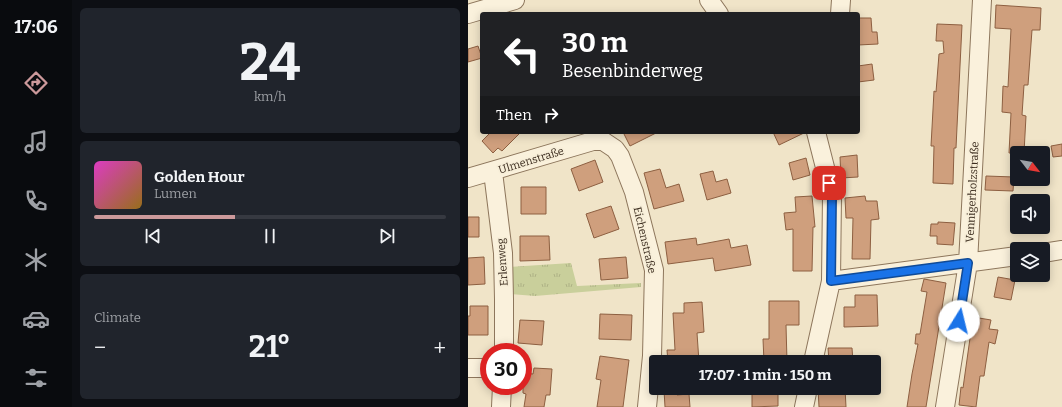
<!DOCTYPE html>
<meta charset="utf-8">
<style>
:root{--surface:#171b24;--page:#20242c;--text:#f1f3f6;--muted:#9ea1a6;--line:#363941;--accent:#cc999b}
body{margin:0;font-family:Bitter,serif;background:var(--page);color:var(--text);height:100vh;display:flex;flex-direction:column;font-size:15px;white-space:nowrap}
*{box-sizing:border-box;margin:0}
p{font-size:13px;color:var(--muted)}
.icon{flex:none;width:22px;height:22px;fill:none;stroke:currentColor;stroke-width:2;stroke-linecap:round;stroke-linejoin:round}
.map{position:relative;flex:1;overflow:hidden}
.sheet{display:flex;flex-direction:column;gap:8px;padding:8px;background:#0d0f14;width:396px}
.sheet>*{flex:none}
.guide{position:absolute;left:12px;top:12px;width:380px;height:122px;border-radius:4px;box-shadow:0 2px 10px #0003;background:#202124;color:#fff;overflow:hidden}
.needle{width:26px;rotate:121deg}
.tools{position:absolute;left:542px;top:146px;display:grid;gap:8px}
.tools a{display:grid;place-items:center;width:40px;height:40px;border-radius:4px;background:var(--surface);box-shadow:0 2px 10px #0003;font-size:20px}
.speed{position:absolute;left:12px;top:343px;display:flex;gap:8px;font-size:20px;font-weight:700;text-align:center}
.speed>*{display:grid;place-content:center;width:52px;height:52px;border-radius:50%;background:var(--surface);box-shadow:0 2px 10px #0003;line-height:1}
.speed .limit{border:6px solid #d22;background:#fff;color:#111}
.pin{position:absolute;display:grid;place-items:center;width:34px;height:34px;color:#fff;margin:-17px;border-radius:8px;box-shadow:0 2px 6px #0006}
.me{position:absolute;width:44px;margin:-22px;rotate:9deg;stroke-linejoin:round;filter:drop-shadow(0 0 3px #0008)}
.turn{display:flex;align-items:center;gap:14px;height:84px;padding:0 16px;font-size:18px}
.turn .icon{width:52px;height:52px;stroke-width:2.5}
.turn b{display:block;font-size:28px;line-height:34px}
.then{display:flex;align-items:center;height:38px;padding:0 16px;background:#0003;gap:8px;font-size:15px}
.big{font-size:30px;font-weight:700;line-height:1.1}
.sheet .widget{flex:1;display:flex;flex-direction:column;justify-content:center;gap:6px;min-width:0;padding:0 14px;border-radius:6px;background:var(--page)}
.sheet .dial{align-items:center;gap:0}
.dial b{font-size:52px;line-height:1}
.song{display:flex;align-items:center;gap:12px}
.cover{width:48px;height:48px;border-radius:6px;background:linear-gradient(135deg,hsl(310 70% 55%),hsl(40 70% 35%))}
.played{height:4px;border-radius:2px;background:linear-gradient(90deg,var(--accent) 40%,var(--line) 40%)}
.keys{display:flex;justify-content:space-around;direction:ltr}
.heat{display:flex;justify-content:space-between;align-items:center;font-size:22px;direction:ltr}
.trip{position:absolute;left:181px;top:355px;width:232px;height:40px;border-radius:4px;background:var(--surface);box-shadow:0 2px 10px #0003;font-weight:700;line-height:40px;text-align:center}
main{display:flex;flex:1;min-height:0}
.dock{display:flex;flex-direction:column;width:72px;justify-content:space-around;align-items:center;background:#090b0e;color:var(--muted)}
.dock .icon{width:28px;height:28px}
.dock .selected{color:var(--accent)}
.dock b{font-size:18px;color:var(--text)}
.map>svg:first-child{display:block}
</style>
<main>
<nav class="dock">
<b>17:06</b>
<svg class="icon selected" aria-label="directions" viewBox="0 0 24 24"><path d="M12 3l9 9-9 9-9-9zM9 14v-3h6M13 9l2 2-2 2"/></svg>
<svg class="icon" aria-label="music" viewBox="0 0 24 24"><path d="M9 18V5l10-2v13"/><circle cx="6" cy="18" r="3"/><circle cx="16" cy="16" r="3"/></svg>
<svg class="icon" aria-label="phone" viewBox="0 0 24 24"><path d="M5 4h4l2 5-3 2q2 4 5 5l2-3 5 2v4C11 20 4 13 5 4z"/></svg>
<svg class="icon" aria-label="climate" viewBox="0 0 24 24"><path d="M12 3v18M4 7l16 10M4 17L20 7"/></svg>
<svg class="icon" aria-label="car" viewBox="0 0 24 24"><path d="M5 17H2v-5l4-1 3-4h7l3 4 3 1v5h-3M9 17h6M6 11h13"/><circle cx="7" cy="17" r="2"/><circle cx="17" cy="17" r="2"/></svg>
<svg class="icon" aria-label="filters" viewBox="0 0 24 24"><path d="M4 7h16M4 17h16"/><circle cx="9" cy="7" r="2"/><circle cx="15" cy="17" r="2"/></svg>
</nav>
<section class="sheet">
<div class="widget dial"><b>24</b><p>km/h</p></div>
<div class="widget">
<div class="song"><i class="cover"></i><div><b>Golden Hour</b><p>Lumen</p></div></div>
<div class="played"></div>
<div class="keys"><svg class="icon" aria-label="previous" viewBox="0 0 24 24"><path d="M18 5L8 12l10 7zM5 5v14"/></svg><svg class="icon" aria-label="pause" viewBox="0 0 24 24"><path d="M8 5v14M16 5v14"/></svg><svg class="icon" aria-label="next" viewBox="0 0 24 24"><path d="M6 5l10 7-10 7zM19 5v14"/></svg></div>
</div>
<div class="widget"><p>Climate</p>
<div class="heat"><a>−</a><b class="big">21°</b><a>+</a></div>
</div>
</section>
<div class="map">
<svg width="594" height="407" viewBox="0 0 594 407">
<defs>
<pattern id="grass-tufts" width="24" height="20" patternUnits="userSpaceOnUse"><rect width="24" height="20" fill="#c9cf9b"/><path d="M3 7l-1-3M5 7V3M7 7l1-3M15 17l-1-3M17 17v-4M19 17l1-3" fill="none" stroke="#aeb285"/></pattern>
</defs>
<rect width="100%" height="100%" fill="#f0e4c8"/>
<path fill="url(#grass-tufts)" d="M103,263L109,286L173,283V287L67,296L42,294L41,267Z"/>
<path fill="#cf9f7d" stroke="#8d5f41" d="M528,5L573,8L572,30H564L560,85H556L554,115L558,116L556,153H541L543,113L534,112L535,86L540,87L543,29L527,28Z
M390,18H403L404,32H409L410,44L390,45Z
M469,24L494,25L489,127L488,148H486L485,184L465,183L466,146H463L466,91L468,92L471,54L476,53L475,41H468Z
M10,46L14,58L0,62V49Z
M404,64L406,80L390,82V66Z
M23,132H53L34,151L30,148L25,153L14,141Z
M155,132H190L162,146Z
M305,132H338L311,145Z
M594,144V156L585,157L583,146Z
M389,155L390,177L373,178L372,157Z
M338,158L342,175L325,180L321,163Z
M127,160L135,182L111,191L103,169Z
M192,169L198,188L211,184L216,201L186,209L176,173Z
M245,171L248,182L259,179L263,193L239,200L232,174Z
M518,176L546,177L545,191L517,190Z
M53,187H78V214H53Z
M344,196L347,227H345L344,271H325V229L318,230L316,213L328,212L327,197Z
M397,196L398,201H409L411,219L403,220L402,259H384L385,218H378L377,198Z
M143,206L151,229L126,238L118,214Z
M0,217H11V237H0Z
M470,222L487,223L485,245L469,244V236H462L463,224H470Z
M52,236H81L82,260L52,261Z
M228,238L229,245L261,239L263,248L279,245L283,265L247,271L245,258L200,264L197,242Z
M16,257L17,284L0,285V258Z
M158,257L160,278L133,280L131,259Z
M530,277L547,280L543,300L526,297Z
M456,279L478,283L458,407H439L444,374L450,344H447L448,334H452L459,292L453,291Z
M387,295H409L410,326L376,327V307H387Z
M301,301H331V325H318L319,362H296L295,339H301Z
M234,302L236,332L229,333L231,362H200L199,350H207L205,313H216V303Z
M2,306H20V335H0V316H2Z
M132,314L164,315L163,340L131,339Z
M505,317L523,320L521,329L530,330L527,344L521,342L516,376H512L508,407L491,405L493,387L495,388Z
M52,320L76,321L74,345L50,343Z
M360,348H384L385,362H361Z
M132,356L161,360L155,407H129L133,380L128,379Z
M66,368L84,369L82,395H78L76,407H56L58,394L55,393V373L65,374Z
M284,388H310V406L284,407Z
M350,388H377L378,407H351Z
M209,389V395L221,394L222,407H197L196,390Z"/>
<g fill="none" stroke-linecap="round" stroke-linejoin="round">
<g stroke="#8d765c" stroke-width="20">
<path id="minor" d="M241,0L251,14
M0,14L47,0
M372,14L373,0
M25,172L35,253L36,299V352
M0,178L125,141H135L147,149L152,156L166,192L186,270L184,356L179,407
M575,253L594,250
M363,281L549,256
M345,362L363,281L364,195L348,132
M0,368H21
M33,407L34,386
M336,407L340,388
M477,407L500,263L514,0"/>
</g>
<use href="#minor" stroke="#faf1dc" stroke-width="18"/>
</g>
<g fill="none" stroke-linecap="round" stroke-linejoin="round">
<g stroke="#114b97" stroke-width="10">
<path id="route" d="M361,183L364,195L363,281L500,263L491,321"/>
</g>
<use href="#route" stroke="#1a73e8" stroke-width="7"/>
</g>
<g text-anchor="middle" stroke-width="3.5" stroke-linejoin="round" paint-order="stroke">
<g font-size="11" fill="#3d2e20" stroke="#f7eed8">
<text transform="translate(63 160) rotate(-17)" y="4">Ulmenstraße</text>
<text transform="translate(504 192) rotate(-87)" y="4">Vennigerholzstraße</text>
<text transform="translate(177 240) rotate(77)" y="4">Eichenstraße</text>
<text transform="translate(34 262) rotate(-94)" y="4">Erlenweg</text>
</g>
</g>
</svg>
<div class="tools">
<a><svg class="needle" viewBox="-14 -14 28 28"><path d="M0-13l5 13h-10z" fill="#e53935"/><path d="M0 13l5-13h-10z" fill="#9ea1a6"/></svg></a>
<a><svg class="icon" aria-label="sound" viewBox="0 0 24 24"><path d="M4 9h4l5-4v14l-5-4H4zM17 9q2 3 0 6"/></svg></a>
<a><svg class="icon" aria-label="layers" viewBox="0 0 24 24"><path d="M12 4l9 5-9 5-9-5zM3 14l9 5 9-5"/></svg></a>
</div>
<div class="speed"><div class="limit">30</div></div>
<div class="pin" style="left:361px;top:183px;background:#d93025"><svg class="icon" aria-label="arrive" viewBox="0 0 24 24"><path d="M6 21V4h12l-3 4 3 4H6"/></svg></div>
<svg class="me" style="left:491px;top:321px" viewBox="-20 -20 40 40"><circle r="19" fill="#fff"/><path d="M0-13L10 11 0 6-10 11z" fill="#1a73e8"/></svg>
<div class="trip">17:07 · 1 min · 150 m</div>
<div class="guide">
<div class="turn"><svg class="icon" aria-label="left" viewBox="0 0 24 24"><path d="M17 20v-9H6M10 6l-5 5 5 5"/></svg><div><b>30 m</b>Besenbinderweg</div></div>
<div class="then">Then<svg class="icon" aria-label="right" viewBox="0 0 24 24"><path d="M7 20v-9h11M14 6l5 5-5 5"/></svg></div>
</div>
</div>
</main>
